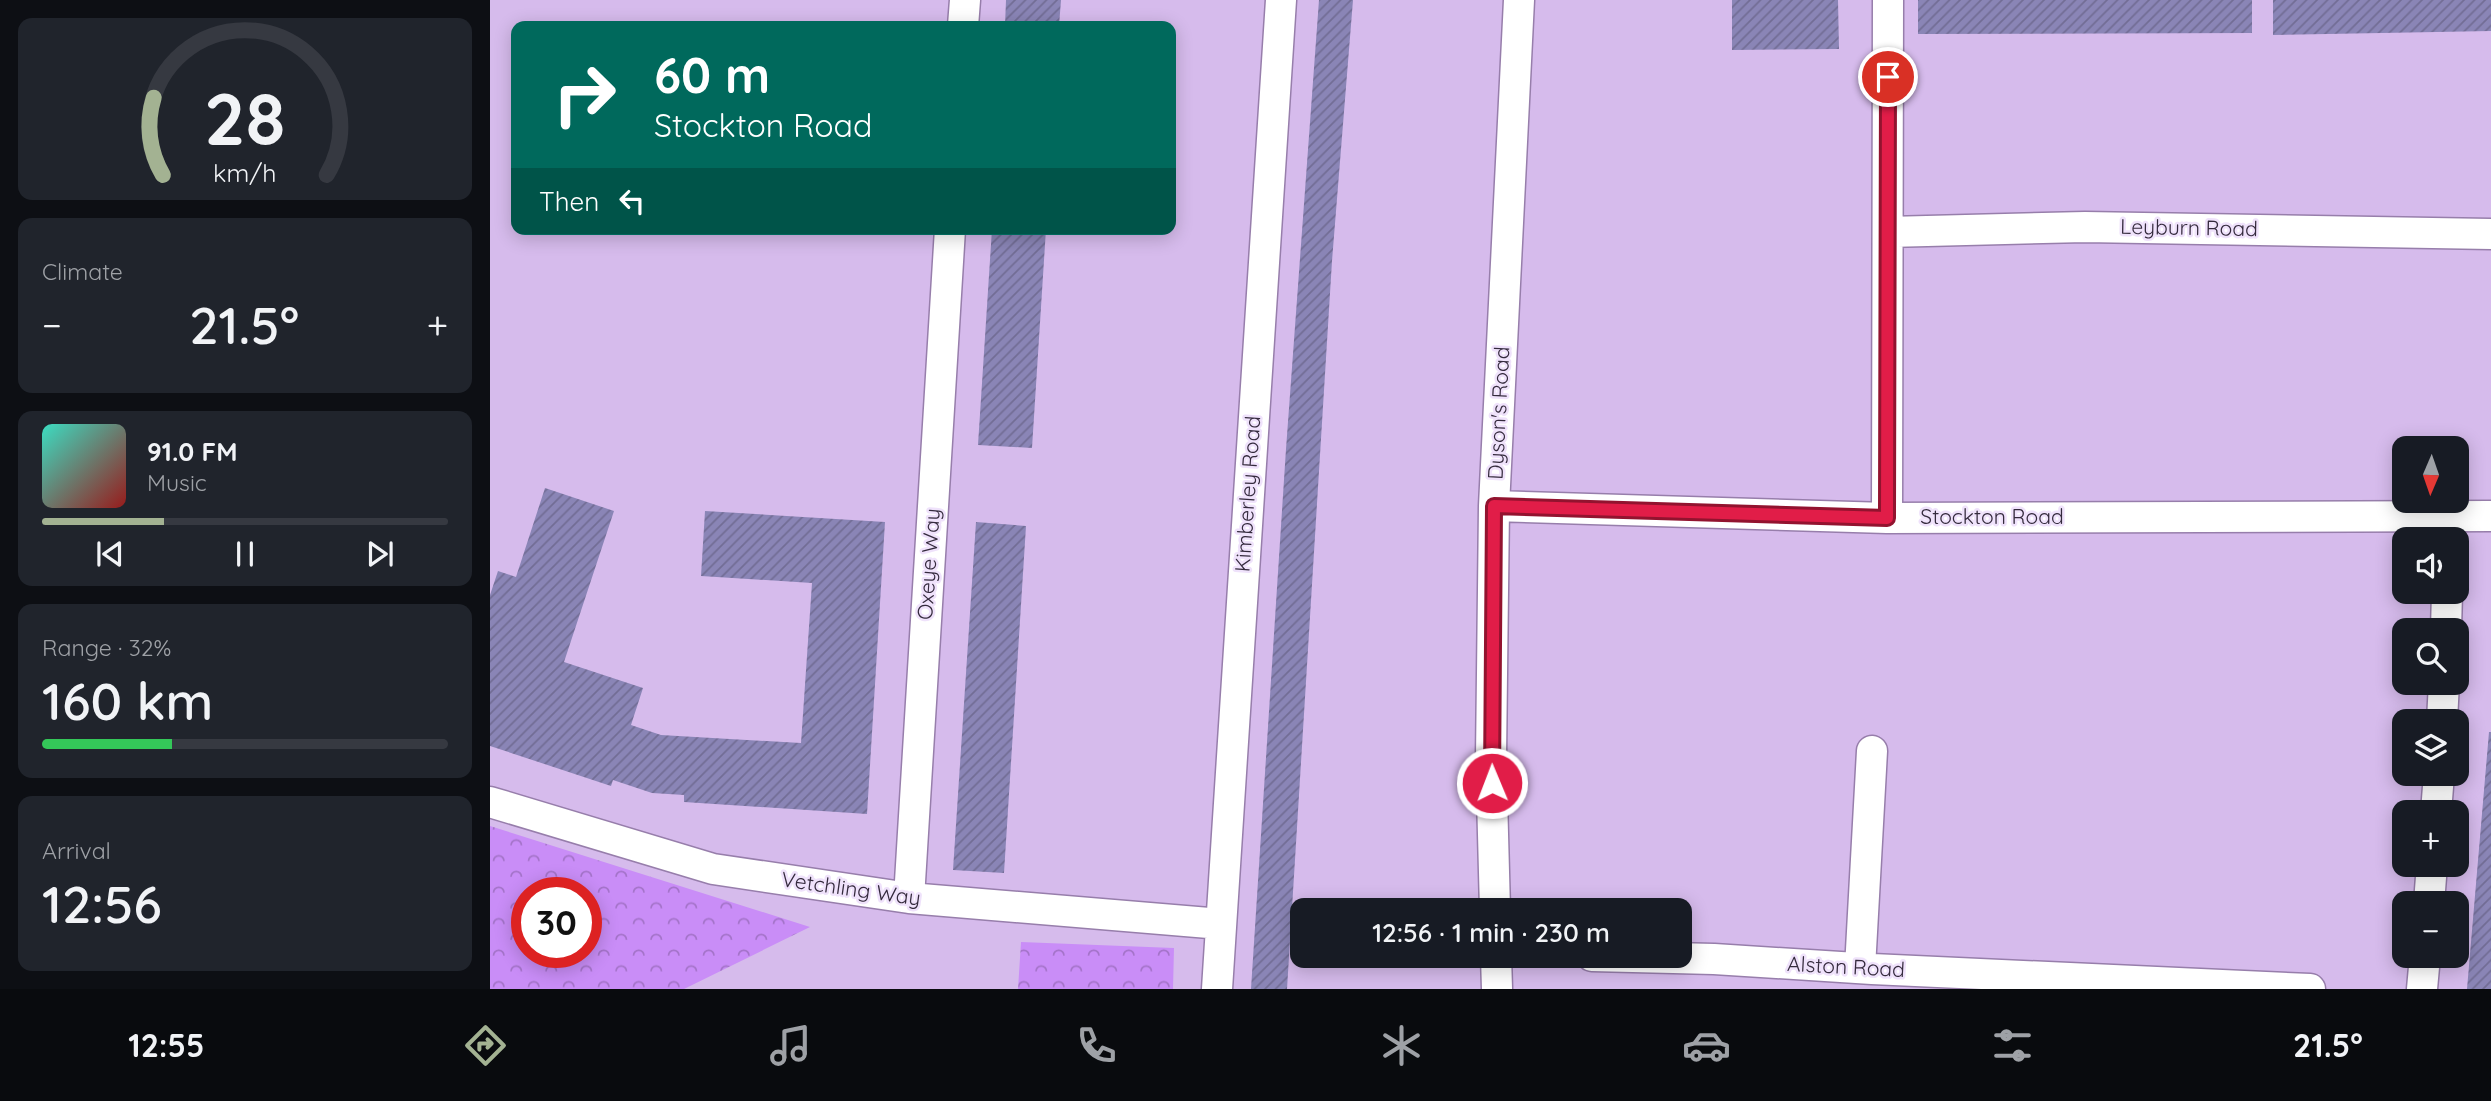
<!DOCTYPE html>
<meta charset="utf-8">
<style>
:root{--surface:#171b24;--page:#20242c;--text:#f1f3f6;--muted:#9ea1a6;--line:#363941;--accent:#a3b292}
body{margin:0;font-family:Quicksand,sans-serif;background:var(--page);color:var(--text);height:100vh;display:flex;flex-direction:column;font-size:26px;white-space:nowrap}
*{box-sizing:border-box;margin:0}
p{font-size:23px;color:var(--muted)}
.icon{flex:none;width:38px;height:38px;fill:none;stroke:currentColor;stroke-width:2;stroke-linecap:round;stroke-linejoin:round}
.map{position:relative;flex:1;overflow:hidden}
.panel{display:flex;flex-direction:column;gap:18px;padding:18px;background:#0d0f14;width:490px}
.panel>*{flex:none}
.guide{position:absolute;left:21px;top:21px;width:665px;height:214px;border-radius:14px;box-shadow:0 4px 18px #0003;background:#00695c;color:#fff;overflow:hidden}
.needle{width:46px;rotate:182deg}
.buttons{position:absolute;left:1902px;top:436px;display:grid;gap:14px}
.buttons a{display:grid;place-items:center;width:77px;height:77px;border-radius:14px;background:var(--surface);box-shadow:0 4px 18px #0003;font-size:35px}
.speed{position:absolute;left:21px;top:877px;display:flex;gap:14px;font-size:35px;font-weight:700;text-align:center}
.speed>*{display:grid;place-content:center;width:91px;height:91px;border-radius:50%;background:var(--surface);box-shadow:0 4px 18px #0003;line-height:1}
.speed .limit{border:10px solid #d22;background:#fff;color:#111}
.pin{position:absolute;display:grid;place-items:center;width:60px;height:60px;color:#fff;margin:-30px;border:4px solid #fff;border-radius:50%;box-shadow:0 2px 7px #0007}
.me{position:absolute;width:77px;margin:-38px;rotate:359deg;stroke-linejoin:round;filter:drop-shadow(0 0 5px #0008)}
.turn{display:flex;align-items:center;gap:24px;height:147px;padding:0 28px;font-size:32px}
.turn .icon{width:91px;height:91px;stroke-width:2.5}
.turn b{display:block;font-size:49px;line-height:60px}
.then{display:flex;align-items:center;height:66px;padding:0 28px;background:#0003;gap:14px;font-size:26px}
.big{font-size:52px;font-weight:600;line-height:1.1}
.panel .card{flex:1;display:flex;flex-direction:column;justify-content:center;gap:10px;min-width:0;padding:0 24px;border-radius:14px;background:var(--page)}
.panel .dial{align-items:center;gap:0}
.dial svg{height:182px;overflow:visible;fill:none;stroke:var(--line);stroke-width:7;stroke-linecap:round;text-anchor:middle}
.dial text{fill:var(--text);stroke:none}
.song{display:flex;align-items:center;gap:21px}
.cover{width:84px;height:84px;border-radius:10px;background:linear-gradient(135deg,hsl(170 70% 55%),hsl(0 70% 35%))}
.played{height:7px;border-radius:4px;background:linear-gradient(90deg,var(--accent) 30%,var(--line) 30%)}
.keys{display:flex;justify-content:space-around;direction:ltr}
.heat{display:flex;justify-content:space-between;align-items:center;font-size:38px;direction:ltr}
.charge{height:10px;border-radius:5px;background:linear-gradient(90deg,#34c759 32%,var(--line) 0)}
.trip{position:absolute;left:800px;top:898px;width:402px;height:70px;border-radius:14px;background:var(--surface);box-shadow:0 4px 18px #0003;font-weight:600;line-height:70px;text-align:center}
.menu{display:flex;height:112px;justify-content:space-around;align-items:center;background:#090b0e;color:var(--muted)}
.menu .icon{width:49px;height:49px}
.menu .current{color:var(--accent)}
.menu b{font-size:32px;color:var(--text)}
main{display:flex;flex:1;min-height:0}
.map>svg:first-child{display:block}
</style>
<main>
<section class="panel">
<div class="card dial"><svg viewBox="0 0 100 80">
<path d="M14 69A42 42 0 1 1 86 69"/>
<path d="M14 69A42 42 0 0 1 10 35" stroke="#a3b292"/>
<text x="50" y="56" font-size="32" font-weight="700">28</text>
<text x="50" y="72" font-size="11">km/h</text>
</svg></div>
<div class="card"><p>Climate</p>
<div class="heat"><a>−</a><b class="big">21.5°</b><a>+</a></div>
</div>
<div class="card">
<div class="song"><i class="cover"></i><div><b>91.0 FM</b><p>Music</p></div></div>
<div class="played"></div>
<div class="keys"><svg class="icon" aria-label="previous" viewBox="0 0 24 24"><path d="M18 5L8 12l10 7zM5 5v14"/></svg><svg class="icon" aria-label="pause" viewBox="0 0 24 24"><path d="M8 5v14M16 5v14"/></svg><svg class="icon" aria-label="next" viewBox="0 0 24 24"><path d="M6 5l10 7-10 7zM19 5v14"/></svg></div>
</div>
<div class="card"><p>Range · 32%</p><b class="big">160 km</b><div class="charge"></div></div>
<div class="card"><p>Arrival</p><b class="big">12:56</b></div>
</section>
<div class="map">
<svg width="2001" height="989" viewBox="0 0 2001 989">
<defs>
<pattern id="park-crowns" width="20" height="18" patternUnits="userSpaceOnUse" patternTransform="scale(1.75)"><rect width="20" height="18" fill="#c98df7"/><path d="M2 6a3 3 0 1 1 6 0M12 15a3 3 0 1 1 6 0" fill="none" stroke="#a473c9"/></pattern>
<pattern id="building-hatch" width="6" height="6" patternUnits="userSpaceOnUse" patternTransform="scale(1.75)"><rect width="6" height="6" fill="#8a85b6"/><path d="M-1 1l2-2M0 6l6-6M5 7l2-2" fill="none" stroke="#726d95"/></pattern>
</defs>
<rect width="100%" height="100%" fill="#d6bbec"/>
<path fill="url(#park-crowns)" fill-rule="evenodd" d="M0,826L320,927L194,989H0ZM37,892H96V952H37Z
M531,942L684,948L683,989H528Z"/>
<path fill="url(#building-hatch)" d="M516,0H571L569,26H515Z
M829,0H863L842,261L797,989H761L796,449Z
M1242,0H1348L1349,49L1242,50Z
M1428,0H1762V33L1428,34Z
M1783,0H2001V31L1783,35Z
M502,229H556L542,448L488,445Z
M55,488L124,511L74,662L153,688L141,725L171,735L311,743L322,583L211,576L215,511L395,522L377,814L194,802V795L162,793L123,780L121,786L0,746V595L8,571L26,577Z
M486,522L536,526L514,873L463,870Z
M1999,732H2001V989H1977Z"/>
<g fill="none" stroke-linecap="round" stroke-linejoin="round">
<g stroke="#977eab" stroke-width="33">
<path id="street" d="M473,26L475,0
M1398,232L1595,227L2001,234
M1004,506L1397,518L2001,516
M1397,518L1398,0
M1956,630L1957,592
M1952,721L1954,682
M0,802L223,869L419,898L731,924
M1946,812L1949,774
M419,898L460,229
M1939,903L1942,864
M1005,910L1001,758L1004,506L1029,0
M1006,956L1007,989
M1102,956L1224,959L1382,969L1820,989
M1370,968L1382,751
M727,989L791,0
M1932,989L1935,956"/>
</g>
<use href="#street" stroke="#fff" stroke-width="30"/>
</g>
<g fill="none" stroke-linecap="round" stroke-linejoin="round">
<g stroke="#92132f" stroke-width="18">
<path id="route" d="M1002,783L1004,506L1397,518L1398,77"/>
</g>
<use href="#route" stroke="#e11d48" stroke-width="12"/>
</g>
<g text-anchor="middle" stroke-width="5" stroke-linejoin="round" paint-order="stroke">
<g font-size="21" fill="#342a3d" stroke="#efe2fb">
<text transform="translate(1699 228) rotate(1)" y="7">Leyburn Road</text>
<text transform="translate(1009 413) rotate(-87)" y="7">Dyson's Road</text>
<text transform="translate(758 494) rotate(-86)" y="7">Kimberley Road</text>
<text x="1502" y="524">Stockton Road</text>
<text transform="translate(439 564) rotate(-86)" y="7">Oxeye Way</text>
<text transform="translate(361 889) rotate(8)" y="7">Vetchling Way</text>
<text transform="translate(1356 967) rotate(3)" y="7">Alston Road</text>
</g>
</g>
</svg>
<div class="buttons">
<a><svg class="needle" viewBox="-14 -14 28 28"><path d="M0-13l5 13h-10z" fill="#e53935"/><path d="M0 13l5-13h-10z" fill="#9ea1a6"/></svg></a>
<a><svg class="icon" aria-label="sound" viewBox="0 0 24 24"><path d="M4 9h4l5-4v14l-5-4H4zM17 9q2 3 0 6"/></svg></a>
<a><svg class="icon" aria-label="search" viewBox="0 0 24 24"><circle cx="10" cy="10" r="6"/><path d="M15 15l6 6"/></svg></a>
<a><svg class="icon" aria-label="layers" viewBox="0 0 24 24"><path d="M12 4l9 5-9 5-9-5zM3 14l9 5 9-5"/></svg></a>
<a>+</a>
<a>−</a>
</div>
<div class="speed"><div class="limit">30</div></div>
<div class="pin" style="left:1398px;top:77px;background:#d93025"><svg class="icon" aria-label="arrive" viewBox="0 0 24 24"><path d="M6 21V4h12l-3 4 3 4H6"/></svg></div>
<svg class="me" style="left:1002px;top:783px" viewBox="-20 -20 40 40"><circle r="17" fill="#e11d48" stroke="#fff" stroke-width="3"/><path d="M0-11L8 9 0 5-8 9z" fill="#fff"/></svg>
<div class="trip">12:56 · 1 min · 230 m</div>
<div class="guide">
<div class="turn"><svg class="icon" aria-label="right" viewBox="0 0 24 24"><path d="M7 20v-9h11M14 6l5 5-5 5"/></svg><div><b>60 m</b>Stockton Road</div></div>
<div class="then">Then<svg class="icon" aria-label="left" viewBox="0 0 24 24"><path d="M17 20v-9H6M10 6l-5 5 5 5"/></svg></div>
</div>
</div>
</main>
<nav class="menu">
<b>12:55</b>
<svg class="icon current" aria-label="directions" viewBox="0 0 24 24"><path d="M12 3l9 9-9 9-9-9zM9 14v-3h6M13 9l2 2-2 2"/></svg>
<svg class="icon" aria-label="music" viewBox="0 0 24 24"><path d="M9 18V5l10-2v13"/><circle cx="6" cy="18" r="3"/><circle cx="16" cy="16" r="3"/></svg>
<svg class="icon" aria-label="phone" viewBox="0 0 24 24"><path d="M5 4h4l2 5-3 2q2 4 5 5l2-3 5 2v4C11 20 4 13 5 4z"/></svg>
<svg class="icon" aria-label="climate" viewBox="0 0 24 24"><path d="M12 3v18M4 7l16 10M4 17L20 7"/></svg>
<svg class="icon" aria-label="car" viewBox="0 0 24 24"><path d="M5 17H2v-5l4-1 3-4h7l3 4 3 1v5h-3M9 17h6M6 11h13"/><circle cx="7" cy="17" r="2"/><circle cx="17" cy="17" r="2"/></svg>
<svg class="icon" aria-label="filters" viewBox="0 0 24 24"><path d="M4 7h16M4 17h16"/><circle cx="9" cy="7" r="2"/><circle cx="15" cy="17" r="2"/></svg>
<b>21.5°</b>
</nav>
